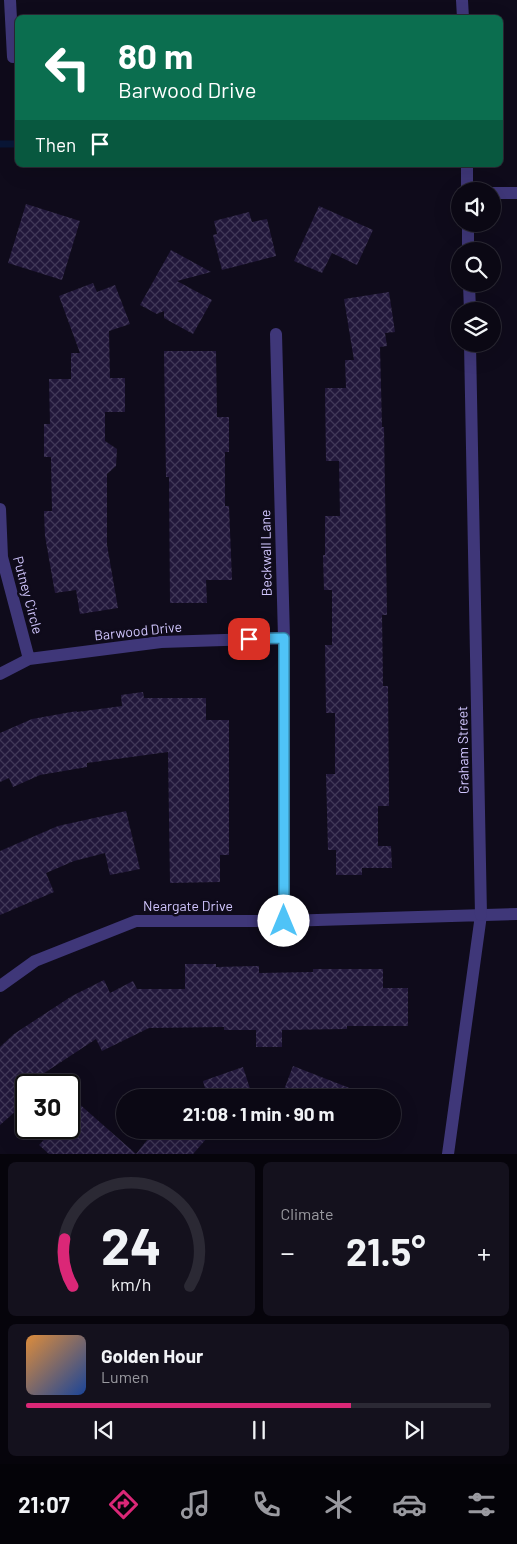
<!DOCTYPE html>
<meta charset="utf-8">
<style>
:root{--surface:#0b0814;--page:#14111d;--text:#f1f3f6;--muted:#9a9aa0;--line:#2b2934;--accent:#db2777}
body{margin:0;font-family:Barlow,sans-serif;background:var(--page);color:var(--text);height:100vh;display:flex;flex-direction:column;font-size:19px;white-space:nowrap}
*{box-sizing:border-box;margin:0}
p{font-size:16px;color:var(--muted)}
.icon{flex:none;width:28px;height:28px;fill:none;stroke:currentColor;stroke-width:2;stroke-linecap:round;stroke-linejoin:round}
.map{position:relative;height:1154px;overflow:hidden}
.panel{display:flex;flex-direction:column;gap:8px;padding:8px;background:#06040b;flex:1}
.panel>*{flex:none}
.banner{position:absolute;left:15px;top:15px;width:488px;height:152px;border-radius:8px;box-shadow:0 5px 20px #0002,0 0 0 1px var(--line);background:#0b6e4f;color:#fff;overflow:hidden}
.tools{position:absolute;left:451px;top:182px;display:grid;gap:10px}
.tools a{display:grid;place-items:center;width:50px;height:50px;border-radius:50%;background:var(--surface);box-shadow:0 5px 20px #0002,0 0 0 1px var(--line);font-size:25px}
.speed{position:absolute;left:15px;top:1074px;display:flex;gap:10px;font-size:25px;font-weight:700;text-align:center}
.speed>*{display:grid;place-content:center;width:65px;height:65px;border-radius:50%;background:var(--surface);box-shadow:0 5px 20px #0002,0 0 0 1px var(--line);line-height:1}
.speed .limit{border:2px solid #111;border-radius:8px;background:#fff;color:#111}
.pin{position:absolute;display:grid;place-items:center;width:42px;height:42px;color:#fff;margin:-21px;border-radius:10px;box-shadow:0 2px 8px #0006}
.me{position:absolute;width:55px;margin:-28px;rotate:0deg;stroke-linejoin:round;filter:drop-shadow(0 0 4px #0008)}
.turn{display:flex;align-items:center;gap:18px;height:105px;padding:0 20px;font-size:22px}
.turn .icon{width:65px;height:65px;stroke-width:2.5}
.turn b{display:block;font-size:35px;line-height:42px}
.then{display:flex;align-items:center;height:48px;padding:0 20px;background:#0003;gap:10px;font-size:19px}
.big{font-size:38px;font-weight:700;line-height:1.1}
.panel .widget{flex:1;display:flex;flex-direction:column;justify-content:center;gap:8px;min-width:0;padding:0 18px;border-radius:8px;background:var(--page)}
.panel .dial{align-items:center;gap:0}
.dial svg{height:130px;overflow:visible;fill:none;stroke:var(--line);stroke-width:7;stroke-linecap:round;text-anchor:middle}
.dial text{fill:var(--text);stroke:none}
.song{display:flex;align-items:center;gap:15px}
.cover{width:60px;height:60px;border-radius:8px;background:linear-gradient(135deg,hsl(30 70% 55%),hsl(220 70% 35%))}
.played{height:5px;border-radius:2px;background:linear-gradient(90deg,var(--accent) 70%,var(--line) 70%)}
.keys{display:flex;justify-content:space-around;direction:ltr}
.heat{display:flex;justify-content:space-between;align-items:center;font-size:28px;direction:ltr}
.panel .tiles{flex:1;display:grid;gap:8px;grid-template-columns:1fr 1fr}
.widget:last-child{grid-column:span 2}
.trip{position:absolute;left:116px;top:1089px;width:285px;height:50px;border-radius:25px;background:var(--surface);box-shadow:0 5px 20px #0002,0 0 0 1px var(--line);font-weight:700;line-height:50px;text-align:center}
.menu{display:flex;height:80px;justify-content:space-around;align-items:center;background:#040308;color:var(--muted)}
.menu .icon{width:35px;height:35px}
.menu .selected{color:var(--accent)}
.menu b{font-size:22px;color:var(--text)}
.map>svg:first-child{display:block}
</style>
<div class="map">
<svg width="517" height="1154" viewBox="0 0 517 1154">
<defs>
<pattern id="building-cross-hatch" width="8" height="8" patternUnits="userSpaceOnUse" patternTransform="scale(1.25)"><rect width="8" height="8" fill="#22183b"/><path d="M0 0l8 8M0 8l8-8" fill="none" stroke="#413858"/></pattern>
</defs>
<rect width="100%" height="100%" fill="#0f0b1b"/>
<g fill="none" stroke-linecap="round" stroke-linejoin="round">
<path stroke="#091636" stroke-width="7" d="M0,144H18"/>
</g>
<path fill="url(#building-cross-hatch)" d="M26,204L80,221L62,280L8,263Z
M319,206L373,230L357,265L332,253L322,273L294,261Z
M249,212L252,222L267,219L276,256L222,270L213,235L217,234L214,221Z
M171,250L211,272L177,281L212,300L193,334L164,318V311L157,314L140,305Z
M93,283L97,292L115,285L130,324L109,331L110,378H125V412H105V441L117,449L116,466L107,474V545L118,608L80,614L76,590L55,593L45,536L44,511H52L51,457H44V424H50L49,379H71V353H80L59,296Z
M389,292L395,332L385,333L387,346L380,347L382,427H384L387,615H382L383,686H388L389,806H378V846H391L392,868H362V875H336V850H328L326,774H335V713H326L325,645H332V590H324L323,555H325V516H340L339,461H326L325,388H346L345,360H354L344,299Z
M164,351H216L217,417H229V452H225V506H229L232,580H206L207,603H170L169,477H166Z
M143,692L144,698H206V720H229V855H220V882L170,883L168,752L87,763V767L40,775L13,787L9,778L0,782V733L32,719L77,711V712L122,706L121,695Z
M126,811L140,869L110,875L105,853L74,861L46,873L54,892L0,915V851L58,826Z
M185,964H216V967L259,966V973L313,972V969H383V988H408V1026H347V1029L282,1030V1047H256V1030H224V1027L149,1028L102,1051L96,1039L26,1085V1102L0,1125V1047L14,1034L72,996L104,980L110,993L133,981L137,989H185Z
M293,1066L370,1096V1098H281Z
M243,1067L253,1098H208L203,1081Z
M77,1102L136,1154L155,1130H214L193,1154H49L39,1145L55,1128H69V1112Z"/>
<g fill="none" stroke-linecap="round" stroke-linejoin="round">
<path stroke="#3f3779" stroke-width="12" d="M10,0L13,57
M276,334L284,638V921
M0,509L2,557L29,659
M0,674L29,659L161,642L284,638
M0,986L35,961L136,921H284L517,914
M448,1154L481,915"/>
<path stroke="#3f3779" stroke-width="12" d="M462,0L463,18
M467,165V191
M492,193H517
M468,224V251
M469,284L470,311
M470,344L481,915"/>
</g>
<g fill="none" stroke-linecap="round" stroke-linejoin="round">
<g stroke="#337fa1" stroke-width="12">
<path id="route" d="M249,639L284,638V921"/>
</g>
<use href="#route" stroke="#4fc3f7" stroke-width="9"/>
</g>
<g text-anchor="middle" stroke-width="5" stroke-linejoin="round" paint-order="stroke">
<g font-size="14" fill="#d1c6fe" stroke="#0f0b1b">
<text transform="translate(266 553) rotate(-91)" y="5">Beckwall Lane</text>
<text transform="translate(28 595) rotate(75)" y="5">Putney Circle</text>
<text transform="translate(138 631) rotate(-6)" y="5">Barwood Drive</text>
<text transform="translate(463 750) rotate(-91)" y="5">Graham Street</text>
<text x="188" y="911">Neargate Drive</text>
</g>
</g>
</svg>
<div class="tools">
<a><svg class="icon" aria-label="sound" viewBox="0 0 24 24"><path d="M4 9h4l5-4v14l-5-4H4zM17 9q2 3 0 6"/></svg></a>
<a><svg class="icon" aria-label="search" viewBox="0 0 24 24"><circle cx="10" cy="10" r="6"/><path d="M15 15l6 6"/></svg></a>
<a><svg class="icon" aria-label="layers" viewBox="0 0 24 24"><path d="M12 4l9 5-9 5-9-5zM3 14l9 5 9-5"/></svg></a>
</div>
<div class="speed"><div class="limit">30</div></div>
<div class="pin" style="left:249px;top:639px;background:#d93025"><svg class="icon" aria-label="arrive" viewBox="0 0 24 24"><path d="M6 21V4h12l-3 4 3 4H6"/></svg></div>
<svg class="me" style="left:284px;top:921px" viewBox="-20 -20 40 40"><circle r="19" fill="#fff"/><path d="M0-13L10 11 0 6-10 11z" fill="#4fc3f7"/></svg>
<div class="trip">21:08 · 1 min · 90 m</div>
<div class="banner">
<div class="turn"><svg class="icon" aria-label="left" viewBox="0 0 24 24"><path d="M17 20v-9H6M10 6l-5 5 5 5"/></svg><div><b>80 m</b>Barwood Drive</div></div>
<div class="then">Then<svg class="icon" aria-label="arrive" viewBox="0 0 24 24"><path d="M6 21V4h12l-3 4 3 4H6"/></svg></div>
</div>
</div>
<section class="panel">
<div class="tiles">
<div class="widget dial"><svg viewBox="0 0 100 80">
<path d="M14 69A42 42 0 1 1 86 69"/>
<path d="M14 69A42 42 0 0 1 9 40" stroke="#db2777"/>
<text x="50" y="56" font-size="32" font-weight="700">24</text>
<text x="50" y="72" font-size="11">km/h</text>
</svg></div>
<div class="widget"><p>Climate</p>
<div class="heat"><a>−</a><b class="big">21.5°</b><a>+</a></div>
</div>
<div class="widget">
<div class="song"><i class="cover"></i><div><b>Golden Hour</b><p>Lumen</p></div></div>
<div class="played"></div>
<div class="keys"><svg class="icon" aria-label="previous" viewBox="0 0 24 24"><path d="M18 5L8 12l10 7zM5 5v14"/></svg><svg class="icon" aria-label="pause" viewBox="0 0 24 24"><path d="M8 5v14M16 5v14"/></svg><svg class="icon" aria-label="next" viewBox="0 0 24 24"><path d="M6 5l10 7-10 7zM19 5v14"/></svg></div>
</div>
</div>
</section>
<nav class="menu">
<b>21:07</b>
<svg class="icon selected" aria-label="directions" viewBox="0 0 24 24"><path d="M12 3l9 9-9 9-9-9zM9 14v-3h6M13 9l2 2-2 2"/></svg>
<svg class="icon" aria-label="music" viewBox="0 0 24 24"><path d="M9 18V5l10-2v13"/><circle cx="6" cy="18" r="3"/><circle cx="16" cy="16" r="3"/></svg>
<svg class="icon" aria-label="phone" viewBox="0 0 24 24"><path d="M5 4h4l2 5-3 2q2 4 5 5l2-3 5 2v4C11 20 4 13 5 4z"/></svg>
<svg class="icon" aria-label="climate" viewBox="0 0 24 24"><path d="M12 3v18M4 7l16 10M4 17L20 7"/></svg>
<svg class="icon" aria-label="car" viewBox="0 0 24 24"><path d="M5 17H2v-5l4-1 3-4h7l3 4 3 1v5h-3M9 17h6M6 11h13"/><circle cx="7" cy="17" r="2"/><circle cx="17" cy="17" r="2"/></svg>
<svg class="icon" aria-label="filters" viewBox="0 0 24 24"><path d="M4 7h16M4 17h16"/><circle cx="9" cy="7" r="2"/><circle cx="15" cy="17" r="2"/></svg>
</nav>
